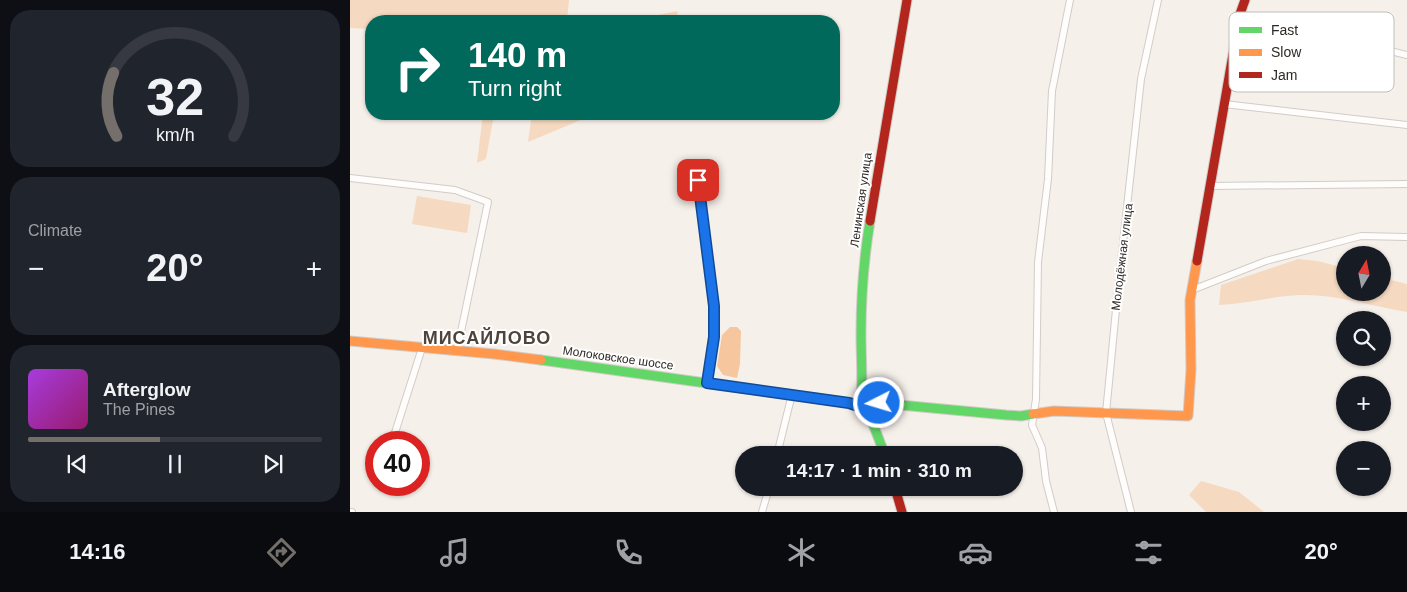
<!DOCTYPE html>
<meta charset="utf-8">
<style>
:root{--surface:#171b24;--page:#20242c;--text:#f1f3f6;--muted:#9ea1a6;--line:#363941;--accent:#746f6a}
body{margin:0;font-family:Arial,sans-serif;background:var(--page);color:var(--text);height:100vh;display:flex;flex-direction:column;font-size:19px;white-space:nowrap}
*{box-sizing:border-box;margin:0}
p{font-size:16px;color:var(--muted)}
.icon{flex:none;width:28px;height:28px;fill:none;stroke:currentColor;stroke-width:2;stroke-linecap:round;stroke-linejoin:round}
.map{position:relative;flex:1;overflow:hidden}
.sheet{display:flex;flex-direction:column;gap:10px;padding:10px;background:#0d0f14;width:350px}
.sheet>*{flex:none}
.guide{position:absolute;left:15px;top:15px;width:475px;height:105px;border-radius:20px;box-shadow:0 1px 4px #0004;background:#00695c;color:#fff;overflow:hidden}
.needle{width:32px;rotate:10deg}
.controls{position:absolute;left:986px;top:246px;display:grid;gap:10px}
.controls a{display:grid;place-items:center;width:55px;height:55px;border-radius:50%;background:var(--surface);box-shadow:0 1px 4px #0004;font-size:25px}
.speed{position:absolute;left:15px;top:431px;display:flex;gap:10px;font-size:25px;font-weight:700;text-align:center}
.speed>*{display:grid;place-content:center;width:65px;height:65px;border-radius:50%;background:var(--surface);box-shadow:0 1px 4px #0004;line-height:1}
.speed .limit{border:8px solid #d22;background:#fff;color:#111}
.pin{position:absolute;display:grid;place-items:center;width:42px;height:42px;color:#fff;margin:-21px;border-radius:10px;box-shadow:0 2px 8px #0006}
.me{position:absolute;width:55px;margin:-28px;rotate:265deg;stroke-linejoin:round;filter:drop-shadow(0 0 4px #0008)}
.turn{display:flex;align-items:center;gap:18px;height:105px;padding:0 20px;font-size:22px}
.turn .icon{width:65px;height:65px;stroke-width:2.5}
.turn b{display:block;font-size:35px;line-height:42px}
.big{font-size:38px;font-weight:800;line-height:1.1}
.sheet .widget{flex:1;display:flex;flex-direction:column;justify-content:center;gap:8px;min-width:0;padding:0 18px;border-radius:20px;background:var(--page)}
.sheet .dial{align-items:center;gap:0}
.dial svg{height:130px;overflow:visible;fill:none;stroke:var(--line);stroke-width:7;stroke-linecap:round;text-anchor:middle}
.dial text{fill:var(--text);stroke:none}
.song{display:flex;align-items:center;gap:15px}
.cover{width:60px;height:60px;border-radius:8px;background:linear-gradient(135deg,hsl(280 70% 55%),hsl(320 70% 35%))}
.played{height:5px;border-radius:2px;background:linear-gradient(90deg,var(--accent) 45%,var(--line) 45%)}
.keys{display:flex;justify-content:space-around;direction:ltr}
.heat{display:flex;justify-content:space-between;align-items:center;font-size:28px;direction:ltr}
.trip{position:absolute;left:385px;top:446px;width:288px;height:50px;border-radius:25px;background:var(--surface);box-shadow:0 1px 4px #0004;font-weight:800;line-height:50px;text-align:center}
.dock{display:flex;height:80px;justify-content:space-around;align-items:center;background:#090b0e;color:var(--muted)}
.dock .icon{width:35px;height:35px}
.dock .active{color:var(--accent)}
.dock b{font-size:22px;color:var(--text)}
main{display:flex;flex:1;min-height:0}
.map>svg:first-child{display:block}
</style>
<main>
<section class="sheet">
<div class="widget dial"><svg viewBox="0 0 100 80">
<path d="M14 69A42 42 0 1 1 86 69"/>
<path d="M14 69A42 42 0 0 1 12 30" stroke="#746f6a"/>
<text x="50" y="56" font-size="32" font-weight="700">32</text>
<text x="50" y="72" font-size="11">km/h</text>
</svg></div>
<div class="widget"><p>Climate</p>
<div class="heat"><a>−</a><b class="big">20°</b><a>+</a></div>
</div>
<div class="widget">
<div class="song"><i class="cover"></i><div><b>Afterglow</b><p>The Pines</p></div></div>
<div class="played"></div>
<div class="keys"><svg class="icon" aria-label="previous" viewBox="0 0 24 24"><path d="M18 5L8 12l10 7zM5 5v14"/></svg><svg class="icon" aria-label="pause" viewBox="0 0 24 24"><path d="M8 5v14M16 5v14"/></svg><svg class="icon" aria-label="next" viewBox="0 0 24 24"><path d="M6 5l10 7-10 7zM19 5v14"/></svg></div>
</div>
</section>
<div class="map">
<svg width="1057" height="512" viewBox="0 0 1057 512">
<rect width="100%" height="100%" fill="#f6f0ea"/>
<path fill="#f5d9c1" d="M0,0H219L217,21H21V29L0,28Z
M327,11L329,21H280Z
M133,114H144L136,159L127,163Z
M182,114H245L178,142Z
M67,196L121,205L117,233L62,224Z
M948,259L967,261L995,268V292H1032L1033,278L1057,284V312C1022,306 985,294 950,295C922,296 896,304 869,305L871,285Z
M851,481L889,492L914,512H856L839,495Z"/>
<path fill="#f6c79f" d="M380,327H387L391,331L390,364L387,378L373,375L367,366L372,335Z"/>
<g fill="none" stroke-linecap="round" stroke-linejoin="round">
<g stroke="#d1ccc7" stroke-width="8">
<path id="street" d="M890,14L1057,55
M874,104L1057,125
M0,178L105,190L138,202L107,351
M348,180L364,307V337L357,383
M860,186L1057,184
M842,290L916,261L1011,236L1057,237
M42,442L72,348
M427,455L442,394
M0,512H2
M412,512L419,488
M704,512L696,481L692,448L682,425L686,399L688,262L698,179L702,91L720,0
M781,512L756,413L768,289L791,79L808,0"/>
</g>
<g stroke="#d1ccc7" stroke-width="11">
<path id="fast" d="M520,221C514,258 511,296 511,333C511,358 513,382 511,407L529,403L656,415L671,416L683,414
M191,360L499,403L511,407L523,424L535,455"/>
</g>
<g stroke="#d1ccc7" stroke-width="11">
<path id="slow" d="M0,341L144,354L191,360
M683,414L704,411L838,416L841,370L840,300L847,261"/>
</g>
<g stroke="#d1ccc7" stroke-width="11">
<path id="jam" d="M520,221L557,0
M847,261L890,14L895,0
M545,488L552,512"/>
</g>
<use href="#street" stroke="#fefdfc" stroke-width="6"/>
<use href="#fast" stroke="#63d668" stroke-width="9"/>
<use href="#slow" stroke="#ff974d" stroke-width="9"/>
<use href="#jam" stroke="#b3261e" stroke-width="9"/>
</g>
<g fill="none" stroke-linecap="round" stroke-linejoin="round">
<g stroke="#114b97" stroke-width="12">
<path id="route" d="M348,180L364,306V337L357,383L499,403L511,407L529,403"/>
</g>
<use href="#route" stroke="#1a73e8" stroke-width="9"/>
</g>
<g text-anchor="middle" stroke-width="4" stroke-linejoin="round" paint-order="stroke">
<g font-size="12" fill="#2e2925" stroke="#fff">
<text transform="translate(511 200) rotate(-82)" y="4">Ленинская улица</text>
<text transform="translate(772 257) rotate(-83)" y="4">Молодёжная улица</text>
<text transform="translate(268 358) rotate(8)" y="4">Молоковское шоссе</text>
</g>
<g font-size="18" font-weight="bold" letter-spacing="1" fill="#4e443b" stroke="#fff">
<text x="137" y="344">МИСАЙЛОВО</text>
</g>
</g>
<rect x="879" y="12" width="165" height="80" rx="8" fill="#fff" stroke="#c0bfbe" stroke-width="1"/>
<rect x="889" y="27" width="23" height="6" fill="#63d668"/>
<rect x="889" y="49" width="23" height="7" fill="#ff974d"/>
<rect x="889" y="72" width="23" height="6" fill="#b3261e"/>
<g font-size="14" fill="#2e2925">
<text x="921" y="35">Fast</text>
<text x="921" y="57">Slow</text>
<text x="921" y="80">Jam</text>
</g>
</svg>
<div class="controls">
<a><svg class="needle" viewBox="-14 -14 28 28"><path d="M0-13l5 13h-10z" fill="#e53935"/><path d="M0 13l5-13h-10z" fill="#9ea1a6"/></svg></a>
<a><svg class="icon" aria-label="search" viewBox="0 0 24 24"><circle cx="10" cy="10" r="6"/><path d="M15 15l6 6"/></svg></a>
<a>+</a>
<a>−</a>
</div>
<div class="speed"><div class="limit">40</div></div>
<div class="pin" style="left:348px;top:180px;background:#d93025"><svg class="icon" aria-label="arrive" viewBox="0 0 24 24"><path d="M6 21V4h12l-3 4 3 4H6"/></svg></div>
<svg class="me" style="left:529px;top:403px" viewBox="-20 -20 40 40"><circle r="17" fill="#1a73e8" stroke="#fff" stroke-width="3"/><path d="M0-11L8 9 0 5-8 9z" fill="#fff"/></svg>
<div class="trip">14:17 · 1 min · 310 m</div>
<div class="guide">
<div class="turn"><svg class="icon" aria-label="right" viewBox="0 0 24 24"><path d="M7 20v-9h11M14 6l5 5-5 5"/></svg><div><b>140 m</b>Turn right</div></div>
</div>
</div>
</main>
<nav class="dock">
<b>14:16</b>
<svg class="icon active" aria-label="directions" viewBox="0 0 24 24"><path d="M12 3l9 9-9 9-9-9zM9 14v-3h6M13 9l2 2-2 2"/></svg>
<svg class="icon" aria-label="music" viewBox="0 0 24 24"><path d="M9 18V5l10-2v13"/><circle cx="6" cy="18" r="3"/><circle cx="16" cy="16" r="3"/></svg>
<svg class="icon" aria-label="phone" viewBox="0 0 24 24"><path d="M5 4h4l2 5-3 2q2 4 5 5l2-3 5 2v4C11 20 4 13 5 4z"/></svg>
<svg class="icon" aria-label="climate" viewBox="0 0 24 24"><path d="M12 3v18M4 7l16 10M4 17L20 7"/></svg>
<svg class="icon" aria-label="car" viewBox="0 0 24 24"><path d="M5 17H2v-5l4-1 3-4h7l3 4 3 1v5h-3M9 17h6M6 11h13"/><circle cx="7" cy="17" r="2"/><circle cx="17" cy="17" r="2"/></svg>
<svg class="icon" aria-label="filters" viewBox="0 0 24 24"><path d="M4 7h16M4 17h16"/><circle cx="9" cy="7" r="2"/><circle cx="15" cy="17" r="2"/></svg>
<b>20°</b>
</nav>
